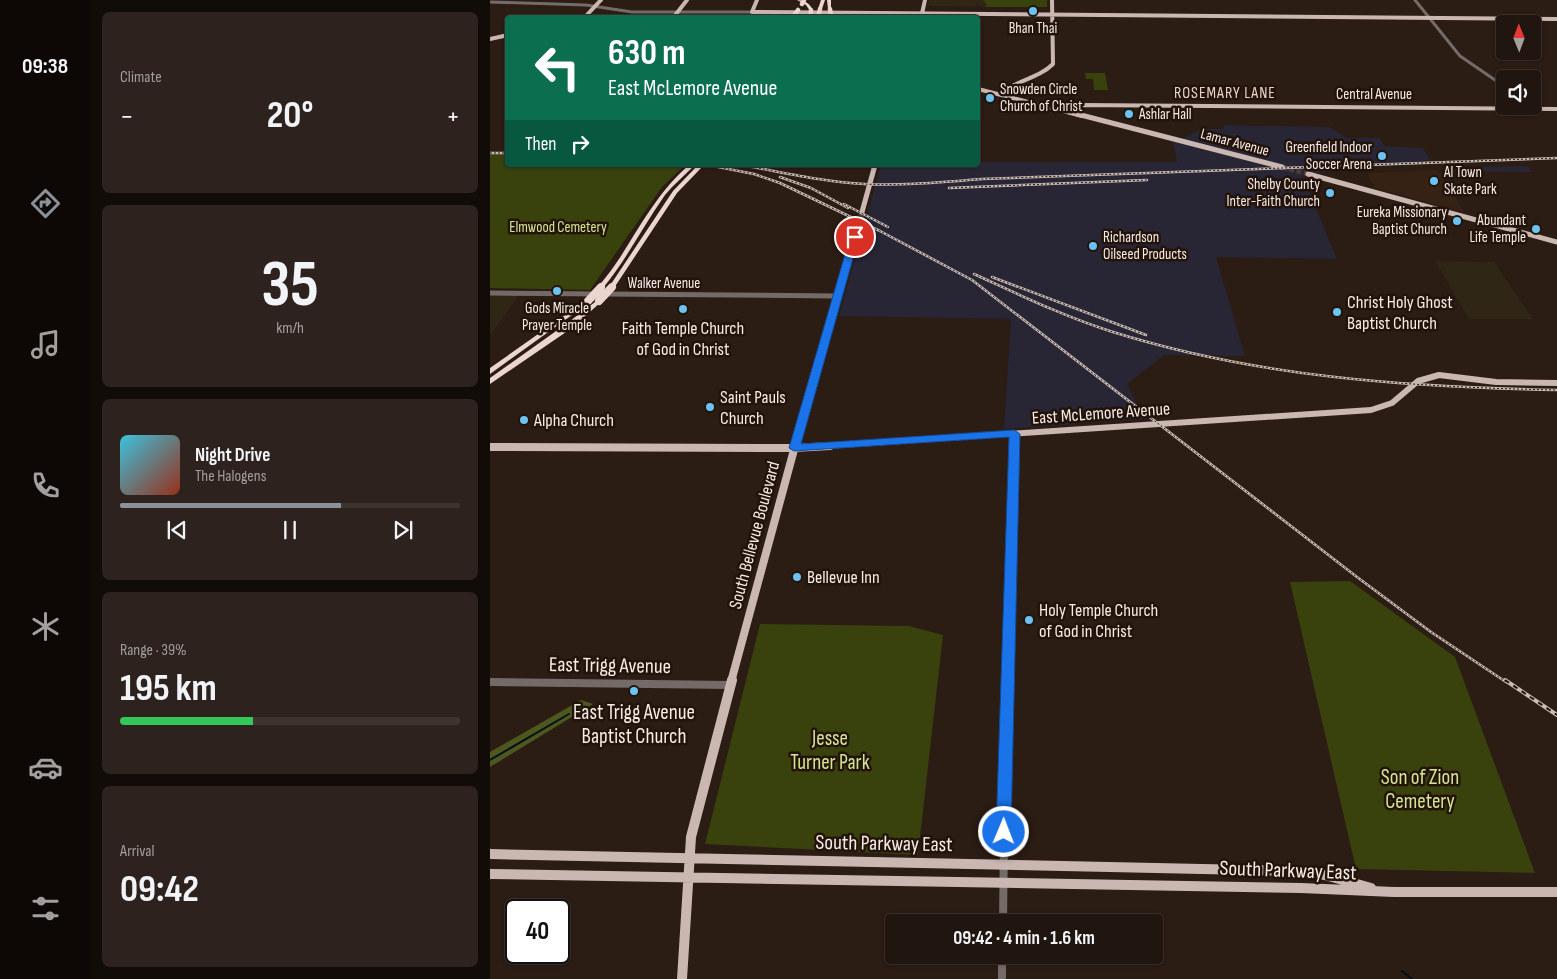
<!DOCTYPE html>
<meta charset="utf-8">
<style>
:root{--surface:#20150f;--page:#2d221d;--text:#f1f3f6;--muted:#a29f9e;--line:#3d342f;--accent:#8c9099}
body{margin:0;font-family:"Sofia Sans Condensed",sans-serif;background:var(--page);color:var(--text);height:100vh;display:flex;flex-direction:column;font-size:19px;white-space:nowrap}
*{box-sizing:border-box;margin:0}
p{font-size:16px;color:var(--muted)}
.icon{flex:none;width:28px;height:28px;fill:none;stroke:currentColor;stroke-width:2;stroke-linecap:round;stroke-linejoin:round}
.map{position:relative;flex:1;overflow:hidden}
.details{display:flex;flex-direction:column;gap:12px;padding:12px;background:#120c08;width:400px}
.details>*{flex:none}
.guide{position:absolute;left:15px;top:15px;width:475px;height:152px;border-radius:5px;box-shadow:0 1px 4px #0004,0 0 0 1px var(--line);background:#0b6e4f;color:#fff;overflow:hidden}
.needle{width:32px;rotate:359deg}
.fabs{position:absolute;left:1006px;top:15px;display:grid;gap:10px}
.fabs a{display:grid;place-items:center;width:45px;height:45px;border-radius:5px;background:var(--surface);box-shadow:0 1px 4px #0004,0 0 0 1px var(--line);font-size:25px}
.speed{position:absolute;left:15px;top:899px;display:flex;gap:10px;font-size:25px;font-weight:700;text-align:center}
.speed>*{display:grid;place-content:center;width:65px;height:65px;border-radius:50%;background:var(--surface);box-shadow:0 1px 4px #0004,0 0 0 1px var(--line);line-height:1}
.speed .limit{border:2px solid #111;border-radius:8px;background:#fff;color:#111}
.pin{position:absolute;display:grid;place-items:center;width:42px;height:42px;color:#fff;margin:-21px;border:2px solid #fff;border-radius:50%;box-shadow:0 1px 5px #0007}
.me{position:absolute;width:55px;margin:-28px;rotate:1deg;stroke-linejoin:round;filter:drop-shadow(0 0 4px #0008)}
.turn{display:flex;align-items:center;gap:18px;height:105px;padding:0 20px;font-size:22px}
.turn .icon{width:65px;height:65px;stroke-width:2.5}
.turn b{display:block;font-size:35px;line-height:42px}
.then{display:flex;align-items:center;height:48px;padding:0 20px;background:#0003;gap:10px;font-size:19px}
.big{font-size:38px;font-weight:700;line-height:1.1}
.details .widget{flex:1;display:flex;flex-direction:column;justify-content:center;gap:8px;min-width:0;padding:0 18px;border-radius:8px;background:var(--page)}
.details .dial{align-items:center;gap:0}
.dial b{font-size:65px;line-height:1}
.song{display:flex;align-items:center;gap:15px}
.cover{width:60px;height:60px;border-radius:8px;background:linear-gradient(135deg,hsl(190 70% 55%),hsl(10 70% 35%))}
.played{height:5px;border-radius:2px;background:linear-gradient(90deg,var(--accent) 65%,var(--line) 65%)}
.keys{display:flex;justify-content:space-around;direction:ltr}
.heat{display:flex;justify-content:space-between;align-items:center;font-size:28px;direction:ltr}
.charge{height:8px;border-radius:4px;background:linear-gradient(90deg,#34c759 39%,var(--line) 0)}
.trip{position:absolute;left:395px;top:914px;width:278px;height:50px;border-radius:5px;background:var(--surface);box-shadow:0 1px 4px #0004,0 0 0 1px var(--line);font-weight:700;line-height:50px;text-align:center}
main{display:flex;flex:1;min-height:0}
.tab-bar{display:flex;flex-direction:column;width:90px;justify-content:space-around;align-items:center;background:#0d0806;color:var(--muted)}
.tab-bar .icon{width:35px;height:35px}
.tab-bar .selected{color:var(--accent)}
.tab-bar b{font-size:22px;color:var(--text)}
.map>svg:first-child{display:block}
</style>
<main>
<nav class="tab-bar">
<b>09:38</b>
<svg class="icon selected" aria-label="directions" viewBox="0 0 24 24"><path d="M12 3l9 9-9 9-9-9zM9 14v-3h6M13 9l2 2-2 2"/></svg>
<svg class="icon" aria-label="music" viewBox="0 0 24 24"><path d="M9 18V5l10-2v13"/><circle cx="6" cy="18" r="3"/><circle cx="16" cy="16" r="3"/></svg>
<svg class="icon" aria-label="phone" viewBox="0 0 24 24"><path d="M5 4h4l2 5-3 2q2 4 5 5l2-3 5 2v4C11 20 4 13 5 4z"/></svg>
<svg class="icon" aria-label="climate" viewBox="0 0 24 24"><path d="M12 3v18M4 7l16 10M4 17L20 7"/></svg>
<svg class="icon" aria-label="car" viewBox="0 0 24 24"><path d="M5 17H2v-5l4-1 3-4h7l3 4 3 1v5h-3M9 17h6M6 11h13"/><circle cx="7" cy="17" r="2"/><circle cx="17" cy="17" r="2"/></svg>
<svg class="icon" aria-label="filters" viewBox="0 0 24 24"><path d="M4 7h16M4 17h16"/><circle cx="9" cy="7" r="2"/><circle cx="15" cy="17" r="2"/></svg>
</nav>
<section class="details">
<div class="widget"><p>Climate</p>
<div class="heat"><a>−</a><b class="big">20°</b><a>+</a></div>
</div>
<div class="widget dial"><b>35</b><p>km/h</p></div>
<div class="widget">
<div class="song"><i class="cover"></i><div><b>Night Drive</b><p>The Halogens</p></div></div>
<div class="played"></div>
<div class="keys"><svg class="icon" aria-label="previous" viewBox="0 0 24 24"><path d="M18 5L8 12l10 7zM5 5v14"/></svg><svg class="icon" aria-label="pause" viewBox="0 0 24 24"><path d="M8 5v14M16 5v14"/></svg><svg class="icon" aria-label="next" viewBox="0 0 24 24"><path d="M6 5l10 7-10 7zM19 5v14"/></svg></div>
</div>
<div class="widget"><p>Range · 39%</p><b class="big">195 km</b><div class="charge"></div></div>
<div class="widget"><p>Arrival</p><b class="big">09:42</b></div>
</section>
<div class="map">
<svg width="1067" height="979" viewBox="0 0 1067 979">
<rect width="100%" height="100%" fill="#2b1c14"/>
<path fill="#362115" d="M948,170L975,213L885,188L877,173Z"/>
<path fill="#282535" d="M734,125L840,127L857,138H890L894,146L933,148L940,160L812,175L847,259L726,257L755,356L674,355L637,384L654,419L514,429L521,319L349,316L391,165H488V162H687L683,143L711,129H733Z
M1037,166L1042,172L955,171L952,168Z"/>
<path fill="#2f2616" d="M439,0H557V7L437,6Z
M945,261L1004,262L1043,319H979Z
M0,295H29L2,333H0Z"/>
<path fill="#39410d" d="M493,0H557V7H494L497,5Z
M595,73H615L618,90H604L603,79H596Z
M0,154H17L18,165H195L172,187L100,290L0,288Z
M860,581L965,657L1045,873L866,869L800,582Z
M270,624L419,626L453,635L428,855L215,844Z"/>
<path fill="#4e581e" d="M91,700L103,704L0,767V752Z"/>
<g fill="none" stroke-linecap="round" stroke-linejoin="round">
<path stroke="#001017" stroke-width="2" d="M0,760L79,714
M912,971L922,979"/>
<path stroke="#4a3b34" stroke-width="5" stroke-dasharray="5 2.5" stroke-linecap="butt" d="M792,167L818,174
M369,224L372,212"/>
<path stroke="#746b68" stroke-width="3" d="M925,0L970,56L1005,80L1015,90
M0,2L96,5L142,12H262"/>
<path stroke="#746b68" stroke-width="5" d="M0,293L348,296
M525,447V434"/>
<path stroke="#746b68" stroke-width="6" d="M516,682L525,446"/>
<path stroke="#746b68" stroke-width="8" d="M0,682L240,685
M513,922L516,680
M512,955V979"/>
<path stroke="#cbb7b2" stroke-width="4" d="M262,12L1067,19
M262,12L267,0
M94,18L111,0
M183,18L197,0
M431,18L435,0
M0,39L18,35
M488,89L592,116
M510,94C526,80 548,79 563,64L562,0
M567,109L591,105L1067,109"/>
<path stroke="#cbb7b2" stroke-width="5" d="M587,114L792,167
M818,174L1067,242
M372,212L385,165
M358,262L369,224"/>
<path stroke="#cbb7b2" stroke-width="6" d="M305,447L359,260
M321,447L881,410L902,403L928,381L949,375L1006,382L1067,383"/>
<path stroke="#cbb7b2" stroke-width="8" d="M0,447L304,448L340,446
M241,682L305,446"/>
<path stroke="#cbb7b2" stroke-width="10" d="M0,854L807,871L835,875L881,888
M0,874L811,888L904,892H1067
M192,979L201,837L242,680"/>
<path fill="#edd5cf" fill-rule="evenodd" d="M307,0C315,0 319,3 323,10L320,11L316,5Z
M331,0H335L332,9L330,10L328,9Z
M337,0H341V10L338,9Z
M304,13L307,14L303,18H297Z
M332,15H333L335,18H331L330,16Z
M323,16L325,18H320Z
M199,165H205C195,175 184,184 175,195C153,226 137,259 113,288H109L108,287C116,277 124,267 131,256C152,223 169,191 199,165Z
M208,165H214L187,193L124,288H120L119,287L183,191Z
M98,299L101,301L100,302L0,374V368Z
M109,299L112,301L111,302L82,328L0,384V378L76,324Z"/>
<g stroke="#c8bcb6" stroke-width="2.5">
<path id="rail-far1" d="M0,153H18
M218,165L264,174L290,183L390,231L482,280L867,577L941,632L1016,682
M257,166C296,173 334,182 374,184C413,186 453,182 492,179L1067,158
M290,177L321,188L358,208
M459,188L657,180
M354,204L398,227
M484,274C530,295 575,317 623,332C767,377 917,387 1067,390
M502,277L656,335"/>
</g>
<g stroke="#c8bcb6" stroke-width="4">
<path id="rail" d="M1015,680L1067,715"/>
</g>
<use href="#rail-far1" stroke="#22130b" stroke-width="1" stroke-dasharray="2" stroke-linecap="butt"/>
<use href="#rail" stroke="#22130b" stroke-width="2" stroke-dasharray="5" stroke-linecap="butt"/>
<path stroke="#edd5cf" stroke-width="4.5" d="M312,4L314,0
M340,9L341,16
M305,14L308,10
M320,17L321,10
M328,17L330,9"/>
<path stroke="#edd5cf" stroke-width="8" d="M98,301L111,287
M109,301L122,287"/>
</g>
<path fill="#1a73e8" stroke="#114b97" d="M365,235L369,237L311,444L524,430L530,434L521,832L519,837L514,839L508,837L506,832L519,437L304,451L299,448L360,237Z"/>
<g fill="#6ac3f1" stroke="#22130b" stroke-width="2">
<circle cx="543" cy="11" r="5"/>
<circle cx="500" cy="98" r="5"/>
<circle cx="639" cy="114" r="5"/>
<circle cx="892" cy="156" r="5"/>
<circle cx="944" cy="181" r="5"/>
<circle cx="840" cy="193" r="5"/>
<circle cx="967" cy="221" r="5"/>
<circle cx="1046" cy="229" r="5"/>
<circle cx="603" cy="246" r="5"/>
<circle cx="67" cy="291" r="5"/>
<circle cx="193" cy="309" r="5"/>
<circle cx="847" cy="312" r="5"/>
<circle cx="220" cy="407" r="5"/>
<circle cx="34" cy="420" r="5"/>
<circle cx="307" cy="577" r="5"/>
<circle cx="539" cy="620" r="5"/>
<circle cx="144" cy="691" r="5"/>
</g>
<g text-anchor="middle" stroke-width="5" stroke-linejoin="round" paint-order="stroke">
<g font-size="15" fill="#f7ece6" stroke="#22130b" text-anchor="start">
<text x="543" y="33" text-anchor="middle">Bhan Thai</text>
<text x="510" y="94">Snowden Circle<tspan x="510" dy="17">Church of Christ</tspan></text>
<text x="649" y="119">Ashlar Hall</text>
<text x="882" y="152" text-anchor="end">Greenfield Indoor<tspan x="882" dy="17">Soccer Arena</tspan></text>
<text x="954" y="177">Al Town<tspan x="954" dy="17">Skate Park</tspan></text>
<text x="830" y="189" text-anchor="end">Shelby County<tspan x="830" dy="17">Inter-Faith Church</tspan></text>
<text x="957" y="217" text-anchor="end">Eureka Missionary<tspan x="957" dy="17">Baptist Church</tspan></text>
<text x="1036" y="225" text-anchor="end">Abundant<tspan x="1036" dy="17">Life Temple</tspan></text>
<text x="613" y="242">Richardson<tspan x="613" dy="17">Oilseed Products</tspan></text>
<text x="67" y="313" text-anchor="middle">Gods Miracle<tspan x="67" dy="17">Prayer Temple</tspan></text>
</g>
<g font-size="15" fill="#f7ece6" stroke="#22130b">
<text x="884" y="99">Central Avenue</text>
<text transform="translate(745 142) rotate(15)" y="5">Lamar Avenue</text>
<text x="174" y="288">Walker Avenue</text>
</g>
<g font-size="15" fill="#d5e690" stroke="#22130b">
<text x="68" y="232">Elmwood Cemetery</text>
</g>
<g font-size="16" letter-spacing="1" fill="#ead5c9" stroke="#22130b">
<text x="735" y="98">ROSEMARY LANE</text>
</g>
<g font-size="18" fill="#f7ece6" stroke="#22130b" text-anchor="start">
<text x="857" y="308">Christ Holy Ghost<tspan x="857" dy="21">Baptist Church</tspan></text>
<text x="193" y="334" text-anchor="middle">Faith Temple Church<tspan x="193" dy="21">of God in Christ</tspan></text>
<text x="230" y="403">Saint Pauls<tspan x="230" dy="21">Church</tspan></text>
<text x="44" y="426">Alpha Church</text>
<text x="317" y="583">Bellevue Inn</text>
<text x="549" y="616">Holy Temple Church<tspan x="549" dy="21">of God in Christ</tspan></text>
</g>
<g font-size="18" fill="#f7ece6" stroke="#22130b">
<text transform="translate(611 413) rotate(-4)" y="6">East McLemore Avenue</text>
<text transform="translate(264 535) rotate(-75)" y="6">South Bellevue Boulevard</text>
</g>
<g font-size="21" fill="#f7ece6" stroke="#22130b">
<text transform="translate(120 665) rotate(1)" y="7">East Trigg Avenue</text>
<text transform="translate(394 843) rotate(1)" y="7">South Parkway East</text>
<text transform="translate(798 870) rotate(2)" y="7">South Parkway East</text>
</g>
<g font-size="21" fill="#f7ece6" stroke="#22130b">
<text x="144" y="719">East Trigg Avenue<tspan x="144" dy="24">Baptist Church</tspan></text>
</g>
<g font-size="21" fill="#d5e690" stroke="#22130b">
<text x="340" y="745">Jesse<tspan x="340" dy="24">Turner Park</tspan></text>
<text x="930" y="784">Son of Zion<tspan x="930" dy="24">Cemetery</tspan></text>
</g>
</g>
</svg>
<div class="fabs">
<a><svg class="needle" viewBox="-14 -14 28 28"><path d="M0-13l5 13h-10z" fill="#e53935"/><path d="M0 13l5-13h-10z" fill="#a29f9e"/></svg></a>
<a><svg class="icon" aria-label="sound" viewBox="0 0 24 24"><path d="M4 9h4l5-4v14l-5-4H4zM17 9q2 3 0 6"/></svg></a>
</div>
<div class="speed"><div class="limit">40</div></div>
<div class="pin" style="left:365px;top:237px;background:#d93025"><svg class="icon" aria-label="arrive" viewBox="0 0 24 24"><path d="M6 21V4h12l-3 4 3 4H6"/></svg></div>
<svg class="me" style="left:514px;top:832px" viewBox="-20 -20 40 40"><circle r="17" fill="#1a73e8" stroke="#fff" stroke-width="3"/><path d="M0-11L8 9 0 5-8 9z" fill="#fff"/></svg>
<div class="trip">09:42 · 4 min · 1.6 km</div>
<div class="guide">
<div class="turn"><svg class="icon" aria-label="left" viewBox="0 0 24 24"><path d="M17 20v-9H6M10 6l-5 5 5 5"/></svg><div><b>630 m</b>East McLemore Avenue</div></div>
<div class="then">Then<svg class="icon" aria-label="right" viewBox="0 0 24 24"><path d="M7 20v-9h11M14 6l5 5-5 5"/></svg></div>
</div>
</div>
</main>
